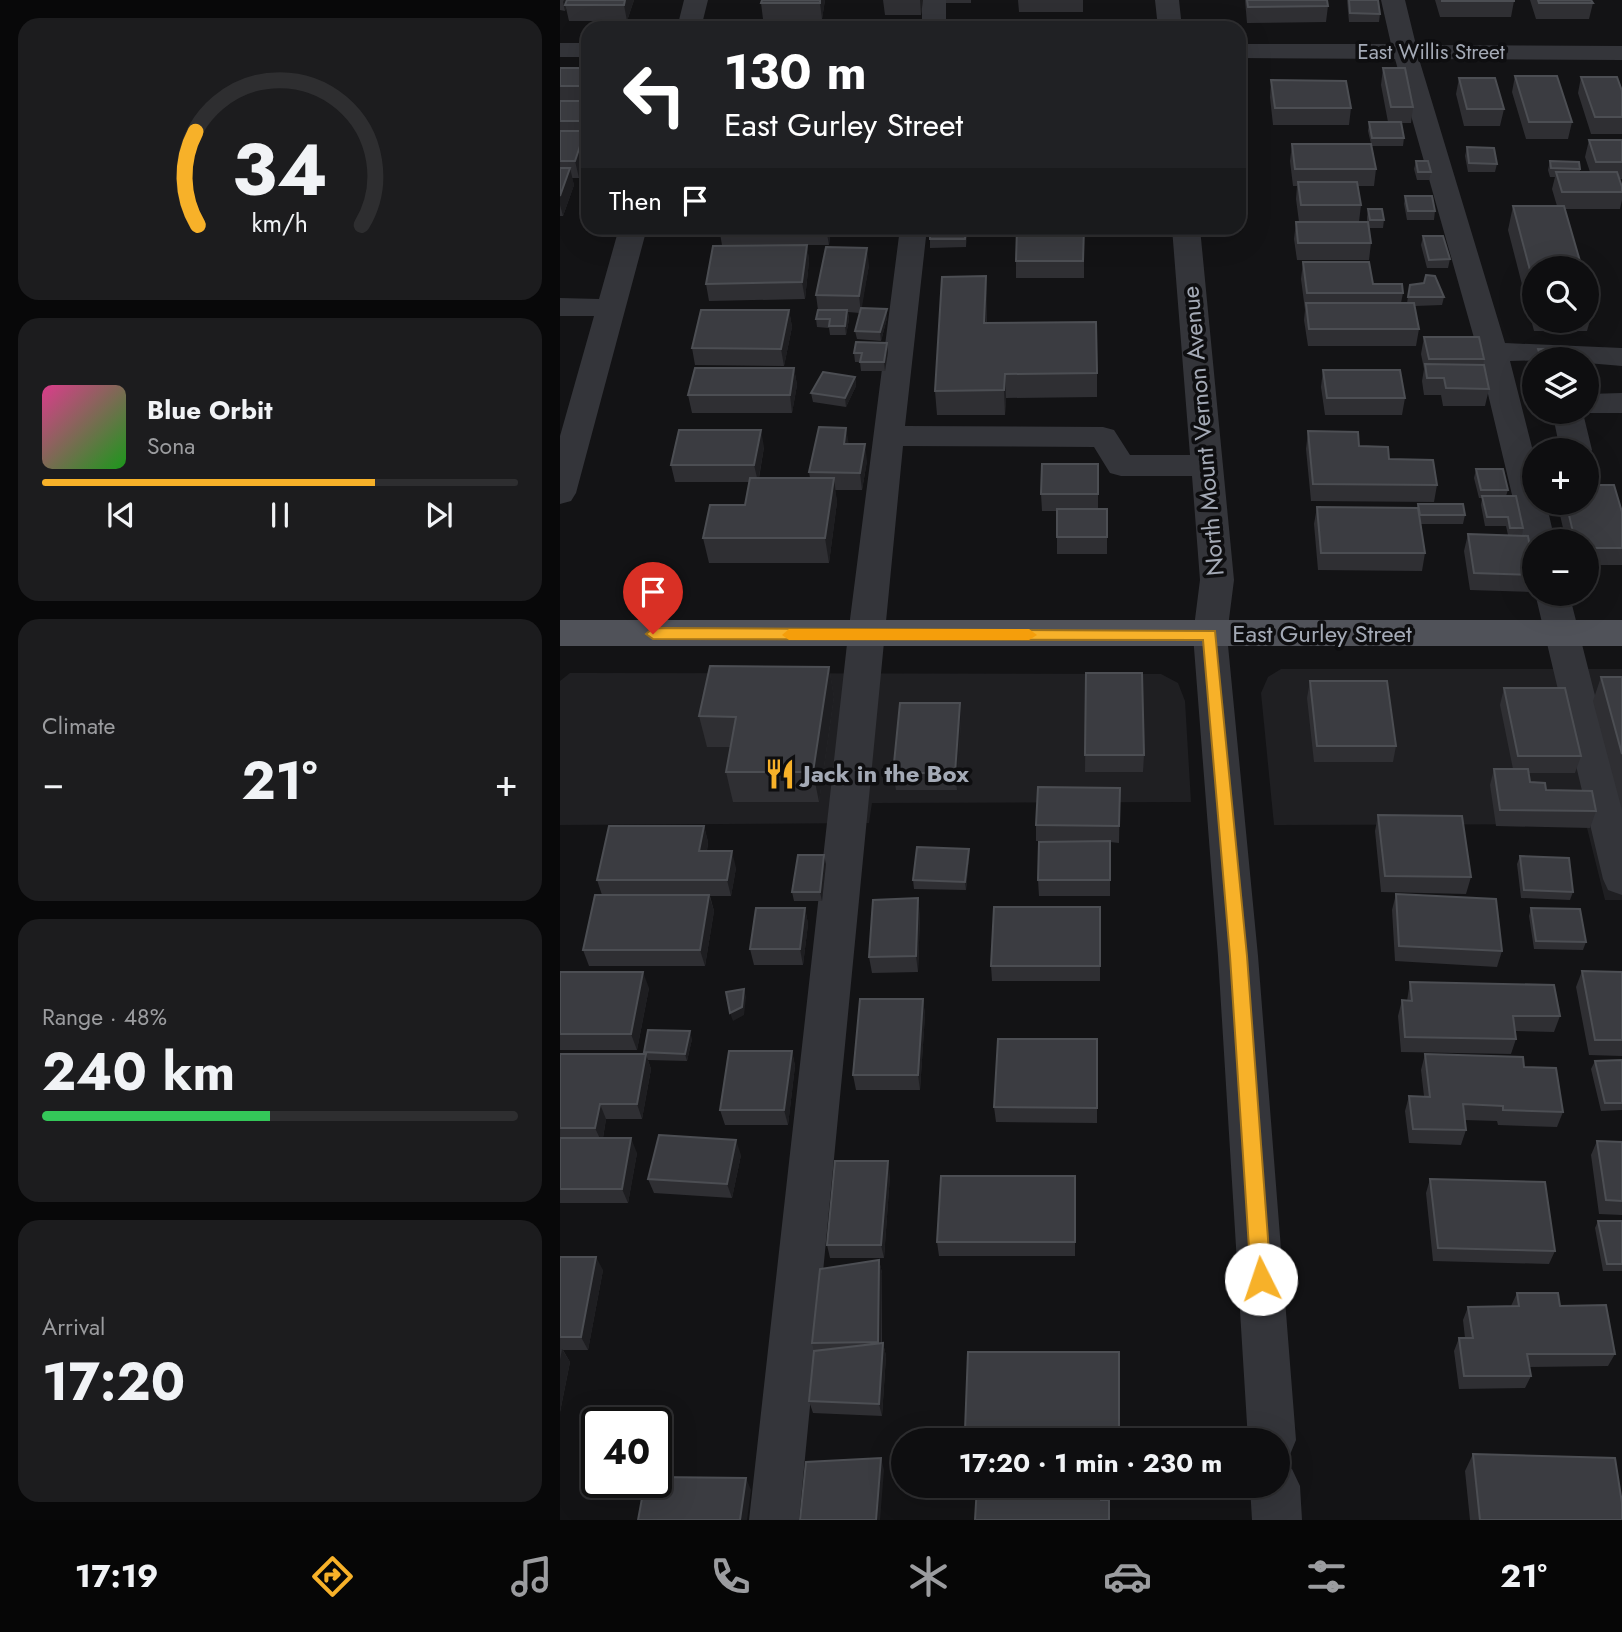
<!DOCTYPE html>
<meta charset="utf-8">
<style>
:root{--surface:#0e0e10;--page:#1c1c1e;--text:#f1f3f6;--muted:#9b9c9f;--line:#2e2e30;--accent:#f7b129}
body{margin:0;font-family:Jost,sans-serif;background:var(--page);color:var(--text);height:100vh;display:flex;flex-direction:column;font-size:26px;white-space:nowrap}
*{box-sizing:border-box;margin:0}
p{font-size:23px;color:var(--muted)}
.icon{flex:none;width:38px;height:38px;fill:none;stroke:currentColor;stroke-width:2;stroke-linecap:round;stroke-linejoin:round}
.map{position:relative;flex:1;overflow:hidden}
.side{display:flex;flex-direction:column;gap:18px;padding:18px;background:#080809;width:560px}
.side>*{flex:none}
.top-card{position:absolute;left:21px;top:21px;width:665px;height:214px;border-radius:21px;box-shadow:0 7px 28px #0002,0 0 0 2px var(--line);background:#202124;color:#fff;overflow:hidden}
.tools{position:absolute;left:962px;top:256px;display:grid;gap:14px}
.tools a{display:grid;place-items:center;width:77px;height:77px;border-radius:50%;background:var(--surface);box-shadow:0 7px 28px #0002,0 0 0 2px var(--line);font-size:35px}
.speed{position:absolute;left:21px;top:1407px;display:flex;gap:14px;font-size:35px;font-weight:700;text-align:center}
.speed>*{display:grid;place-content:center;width:91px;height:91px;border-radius:50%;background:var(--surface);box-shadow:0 7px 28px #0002,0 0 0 2px var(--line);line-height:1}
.speed .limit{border:4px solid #111;border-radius:10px;background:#fff;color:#111}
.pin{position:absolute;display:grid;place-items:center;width:60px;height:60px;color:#fff;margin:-72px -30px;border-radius:50% 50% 50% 0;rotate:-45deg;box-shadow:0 0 7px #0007}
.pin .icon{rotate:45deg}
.me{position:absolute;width:77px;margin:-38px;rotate:356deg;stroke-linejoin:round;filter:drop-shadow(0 0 5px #0008)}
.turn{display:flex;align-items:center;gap:24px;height:147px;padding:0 28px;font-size:32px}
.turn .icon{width:91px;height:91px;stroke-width:2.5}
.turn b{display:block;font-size:49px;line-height:60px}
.then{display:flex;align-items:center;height:66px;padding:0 28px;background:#0003;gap:14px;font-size:26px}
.big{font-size:52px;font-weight:700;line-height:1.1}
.side .tile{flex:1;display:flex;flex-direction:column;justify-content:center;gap:10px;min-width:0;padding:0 24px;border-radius:21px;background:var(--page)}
.side .dial{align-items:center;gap:0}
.dial svg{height:182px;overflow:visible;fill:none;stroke:var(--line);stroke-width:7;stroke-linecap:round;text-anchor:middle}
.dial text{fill:var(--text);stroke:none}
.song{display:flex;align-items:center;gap:21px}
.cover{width:84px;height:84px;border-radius:10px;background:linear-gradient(135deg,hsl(330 70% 55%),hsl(120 70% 35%))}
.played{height:7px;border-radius:4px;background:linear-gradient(90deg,var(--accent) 70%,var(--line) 70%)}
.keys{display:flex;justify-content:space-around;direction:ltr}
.heat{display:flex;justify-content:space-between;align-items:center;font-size:38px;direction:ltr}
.charge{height:10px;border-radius:5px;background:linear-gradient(90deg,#34c759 48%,var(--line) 0)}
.trip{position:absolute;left:331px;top:1428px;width:399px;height:70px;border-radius:35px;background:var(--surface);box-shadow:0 7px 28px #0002,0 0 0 2px var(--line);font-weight:700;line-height:70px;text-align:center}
.tabs{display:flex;height:112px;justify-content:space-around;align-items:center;background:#060606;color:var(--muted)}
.tabs .icon{width:49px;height:49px}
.tabs .on{color:var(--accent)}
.tabs b{font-size:32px;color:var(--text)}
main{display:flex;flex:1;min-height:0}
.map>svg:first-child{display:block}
</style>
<main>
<section class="side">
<div class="tile dial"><svg viewBox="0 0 100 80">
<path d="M14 69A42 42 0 1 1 86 69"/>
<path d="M14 69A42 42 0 0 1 13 28" stroke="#f7b129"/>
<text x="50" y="56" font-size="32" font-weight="700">34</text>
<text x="50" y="72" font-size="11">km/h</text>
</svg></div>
<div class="tile">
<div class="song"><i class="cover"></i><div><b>Blue Orbit</b><p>Sona</p></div></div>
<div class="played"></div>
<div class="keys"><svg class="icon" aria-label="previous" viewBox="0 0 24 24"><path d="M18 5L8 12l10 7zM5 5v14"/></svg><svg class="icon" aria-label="pause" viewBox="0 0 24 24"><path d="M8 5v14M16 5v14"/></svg><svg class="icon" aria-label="next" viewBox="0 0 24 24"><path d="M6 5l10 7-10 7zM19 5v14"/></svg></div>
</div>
<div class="tile"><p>Climate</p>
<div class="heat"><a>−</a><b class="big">21°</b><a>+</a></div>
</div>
<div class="tile"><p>Range · 48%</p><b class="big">240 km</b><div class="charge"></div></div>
<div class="tile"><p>Arrival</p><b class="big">17:20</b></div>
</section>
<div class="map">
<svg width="1062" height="1520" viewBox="0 0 1062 1520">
<rect width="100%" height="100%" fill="#131315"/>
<path fill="#1f1f22" d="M721,669H1062V900H1045L1026,824L714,825L701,693L708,677Z
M10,673L601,674L618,683L625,701L631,802L312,803L309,823L0,825V681Z"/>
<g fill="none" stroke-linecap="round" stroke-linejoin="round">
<path fill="#34353a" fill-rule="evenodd" d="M124,0H148L141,28H117Z
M362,0H386V28H362Z
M595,0H619L622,28H598Z
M821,0H845L856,45L1062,46V60L859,59L945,343L1062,348V366L1027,363V359L950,361L975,459V502H986L995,541H975V551L967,549L963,541L918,352L835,59L679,58V44H831Z
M0,43H28V57H0Z
M59,228H87L16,493L11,501L0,504V436L34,316H0V298L39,299Z
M340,228H367L345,426L543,427L554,430L570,455H630L612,228H640L674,580L667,635L698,956L736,1440L729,1457L718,1462V1440H688L658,956L633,635L640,580L632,476H561L550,473L534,447L343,446L239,1520H189L288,635Z
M1062,393V413H1023L1032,450L1027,457V450H1000L992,411H1027V394Z
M975,593H1009L1062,802V895L1048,890L1043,879Z
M718,1462L732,1469L740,1486L742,1520H692L690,1486H718Z"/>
<path fill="#505259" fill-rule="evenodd" d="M0,620H1062V646H0Z"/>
</g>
<path fill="#2f2f33" d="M0,0H74L67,21H9L6,8L5,11L0,10Z
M265,0L262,19H203L201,3Z
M323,0H363L361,15H325Z
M386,0H411V3H386Z
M458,0H523V12H459Z
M685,0H767L768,6L766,22L687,23Z
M787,0H818L820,14L819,22H789Z
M875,0H954V1L951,17H880Z
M970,0H1031L1033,3L1029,19H976Z
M28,68V130L26,137L28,150L19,178H12L14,185L3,216H0V69Z
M823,68L853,107L851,123H841L844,138L843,146H812L816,169L814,186H797L801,205L799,222H807V217L808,209L824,220L823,228H809L811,243L809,260H737L734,239L736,222H739L736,199L737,186H733L730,161L732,144H811L808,131L809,122H828L821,85Z
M955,76L1012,122L1008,139H966L952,92Z
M1021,77L1062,91V134H1031L1018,93Z
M899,78L944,109L940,126H904L896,94Z
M711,80L791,108L789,125H713L710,97Z
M1029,140H1062V179H1059L1062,187V200L1060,209H1005L975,268V320H1027V285L1034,306L1027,331H974L948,230L953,206H997L992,189L995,177H990L988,170L990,161L1020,169V172H1030L1025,157Z
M907,147L937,164L935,172H908L905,156Z
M856,161L871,172L869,180H857L854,169Z
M845,196L875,211L874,220H847L844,204Z
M159,228H271L269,245H247L249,261L245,299L149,301L146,284L234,245H162Z
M370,228H407L406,247L370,248Z
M524,228V278H456V261Z
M863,236L890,259L888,268H867L861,245Z
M743,262L843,293L841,303H847L850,285L884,297L882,305L855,306L859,329L856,346H748L744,320L745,310L741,279Z
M309,265L301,309H327V318L321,341L297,339L295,331L300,313L288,312L289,319L286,335H270L269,328L257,327L256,319L258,310L256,295Z
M426,276L427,301V323L537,373V397L446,398L445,415H377L375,391Z
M229,310L232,327L224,366L135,365L132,348Z
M864,337L924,359L923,365L929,389L925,406H883L881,395H864L862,381L864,369L861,354Z
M978,349L1018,359H976Z
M328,352L325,371H301L300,362H295L294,353Z
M234,368L237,385L232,413H132L128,395Z
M763,370L845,398L842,415H765L761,387Z
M295,377L296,386L286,407L253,402L251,393Z
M748,431L799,446L829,459L877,485L874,502L751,501L746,449Z
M288,444L307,461L302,490H275L277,502L269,563H149L143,538L185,505L189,482H115L111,465L204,447L199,478H250L249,472Z
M538,464V509H547V554H497V511H482L481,494Z
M916,469L948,490L946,496L963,528L962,536L975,574L970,592L910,590L904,551L908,534L948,535L946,526H925L921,505L922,498H919L914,478Z
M997,502H1027L1062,512V565H1027V541H1006Z
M858,504L905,515L903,524H861L865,553L862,571L758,570L754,524L757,507L857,508Z
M269,667L274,697L259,802H173L166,772L170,747H147L139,716Z
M526,673L584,755L583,772H525Z
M1041,677H1062V810L1033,701Z
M750,681L836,746L833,762H754L747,698Z
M944,688L1021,756L1015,773H969L970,782L986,790L1036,811L1030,828L936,826L930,785L934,769H953L940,705Z
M401,720L397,790H336L333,773Z
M560,788L559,843L550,842V896H479L478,880L500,842L476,841V825Z
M818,815L911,877L906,894L821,892L815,831Z
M144,826L148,842L147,851L176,868L171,896H150L154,911L145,966H29L23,950L42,895L37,880Z
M409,849V857L406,890L354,889L353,880Z
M960,856L1013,892L1010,900L961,898L957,864Z
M266,864L262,901H234L232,892Z
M836,894L942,951L937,967L835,961L832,910Z
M540,907V981H432L431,966Z
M245,908L248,924L243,965H194L190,949Z
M971,908L1026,942L1023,950L974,949L969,916Z
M360,914L358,972L312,973L309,957Z
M1022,971L1062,972V1056L1029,1055L1016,987Z
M0,972L89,988L77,1050H0Z
M850,982L1000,1016L994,1032L955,1031L956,1039L951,1054L841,1052L838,1016L842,1000L847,1001Z
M363,999L365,1015L360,1090H296L293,1075Z
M132,1039L127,1061L88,1060L91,1069L82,1119H46L43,1138L77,1153L68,1203H0V1054H84V1052Z
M537,1039V1123L436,1122L434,1107Z
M232,1051L235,1066L228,1125H165L160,1110Z
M865,1054L964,1067L1003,1112L997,1127L938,1125L937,1121L904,1120L906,1130L901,1145L849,1143L845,1111L849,1096H864L861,1070Z
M1062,1060V1110L1041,1111L1031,1069L1035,1061Z
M1037,1141L1062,1142V1215L1039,1214L1031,1155Z
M181,1155L172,1198L94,1193L88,1179Z
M330,1175L324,1258H270L267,1245Z
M515,1176V1256H379L377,1242Z
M870,1179L995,1251L989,1264L873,1261L866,1193Z
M1038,1221H1062V1271H1043L1035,1228Z
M0,1257L43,1270L28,1350H3L10,1362L0,1412Z
M319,1260L322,1273V1343H323L326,1356L322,1416L253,1413L249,1401L254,1351L252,1343Z
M957,1293L1000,1306L1055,1354L1048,1366L970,1367L971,1376L965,1388L899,1389L894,1351L899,1338H905L903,1320L908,1307L951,1306Z
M405,1430H559V1440H406Z
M913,1454L1062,1520H910L905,1471Z"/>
<path fill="#1e1e21" d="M4,0H9L5,5L6,8L5,11L3,2Z
M65,0H74L67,21L64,5Z
M260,0H265L262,19L260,3Z
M360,0H363L361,15Z
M28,102V130L26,137L28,150L19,178L15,161L24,132L22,121Z
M10,168L14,185L3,216L0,205V196Z
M266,228H271L269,245Z
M247,245L249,261L245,299L242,282Z
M307,248L309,265L301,313L299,296Z
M426,276L427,301L426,347L424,323Z
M327,309V318L321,341L320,332Z
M229,310L232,327L224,366L221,349Z
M287,310L289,319L286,335L285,326Z
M327,343L328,352L325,371L324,362Z
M234,368L237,385L232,413L230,395Z
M445,374L446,398L445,415L444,390Z
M295,377L296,386L286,407L285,398Z
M286,428L289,445L284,444Z
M201,430L204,447L198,482L194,465Z
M305,444L307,461L302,490L300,473Z
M274,478L277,502L269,563L265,538Z
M269,667L274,697L259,802L253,772Z
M400,703L401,720L397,790L395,773Z
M144,826L148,842L144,868L139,851Z
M409,849V857L406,890L405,882Z
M172,851L176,868L171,896L167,880Z
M264,855L266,864L262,901L260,892Z
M149,895L154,911L145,966L140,950Z
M358,898L360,914L358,972L356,956Z
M245,908L248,924L243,965L240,949Z
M83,972L89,988L77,1050L71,1034Z
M184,989L186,997L184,1015L173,1021L170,1013Z
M363,999L365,1015L360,1090L358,1075Z
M130,1031L132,1039L127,1061L125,1054Z
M232,1051L235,1066L228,1125L224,1110Z
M86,1054L91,1069L82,1119L77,1104Z
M40,1104L46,1119L42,1143L35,1128Z
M71,1138L77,1153L68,1203L62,1189Z
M176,1140L181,1155L172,1198L167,1184Z
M328,1161L330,1175L324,1258L321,1245Z
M36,1257L43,1270L28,1350L21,1337Z
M319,1260L322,1273L321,1354L318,1342Z
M323,1343L326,1356L322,1416L319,1404Z
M2,1349L10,1362L0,1412V1360Z
M321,1458L324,1470L320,1520H316Z
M186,1478L191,1490L187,1520H180Z"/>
<path fill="#3b3c41" stroke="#4c4e53" stroke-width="2" d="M7,0H65L64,5H5Z
M202,0H260V3H201Z
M687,0H767L768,6L688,7Z
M789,0H818L820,14L790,13Z
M882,0H954V1H882Z
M978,0H1031L1033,3H979Z
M0,68H28V86H0Z
M823,68H845L853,107H831Z
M955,76H997L1012,122H969Z
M1021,77H1057L1062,91V117H1035Z
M899,78H935L944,109H907Z
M711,80L786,81L791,108H715Z
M0,101H28L22,121H0Z
M809,122H841L844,138H812Z
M0,131H25L15,161H0Z
M1029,140H1062V162H1036Z
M732,144H811L816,169H735Z
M907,147L934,148L937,164L909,163Z
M856,161H868L871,172H858Z
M990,161L1019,162L1020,169L991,168Z
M0,168H10L0,196Z
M996,172H1057L1062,187V192H1002Z
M738,182H797L801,205H741Z
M845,196H872L875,211H848Z
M953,206H1004L1022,268H975V289Z
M808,209H822L824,220H810Z
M736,222H808L811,243H738Z
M370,228H406L405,239H370Z
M457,228H524L523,261H456Z
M863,236H883L890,259L869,260Z
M247,245L242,282L146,284L153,246Z
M266,247L307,248L299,296L256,295Z
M743,262H809L813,284H842L843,293H747Z
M866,275L875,276L884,297H848L850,285L864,283Z
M426,276L424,323L536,322L537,373L445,374L444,390L375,391L382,277Z
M1027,285L1034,306H1027Z
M746,303H854L859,329H749Z
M301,308L327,309L320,332L295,331Z
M141,310H229L221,349L132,348Z
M258,310H287L285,326H269L270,319H256Z
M864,337H919L924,359H869Z
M296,342L327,343L324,362H300L302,353H294Z
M978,349L1017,350L1018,359H981Z
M865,364L924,365L929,389L886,388L884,378H867Z
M135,368H234L230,395H128Z
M763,370H840L845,398H767Z
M263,372L295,377L285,398L251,393Z
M259,427L286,428L284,444H305L300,473L249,472Z
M119,430H201L194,465H111Z
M748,431L798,432L799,446L828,447L829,459L873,460L877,485L753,484Z
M482,464H538V494H481Z
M916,469H943L948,490H921Z
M190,478H274L265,538H143L150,505H185Z
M1027,485H1054L1062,512V548H1027V541H1015L1006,502H1027Z
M922,496H956L963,528H950L948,517H927Z
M858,504H903L905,515H860Z
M757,507L858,508L865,553H761Z
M497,509H547V537H497Z
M908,534L968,536L975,575L914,573Z
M150,666L269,667L253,772H166L176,717L139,716Z
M526,673H582L584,755H525Z
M1041,677H1062V754Z
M750,681H827L836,746H757Z
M944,688H1005L1021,756H958Z
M340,703H400L395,773H333Z
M934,769H968L970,782L985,783L986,790L1032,791L1036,811L940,810Z
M478,787L560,788L559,826L476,825Z
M818,815L902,816L911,877L825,876Z
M49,826H144L139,851H172L167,880H37Z
M550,841V880H478L479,842Z
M357,847L409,849L405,882L353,880Z
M238,855H264L260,892H232Z
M960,856L1009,858L1013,892L964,890Z
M836,894L936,899L942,951L839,946Z
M35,895H149L140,950H23Z
M358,898L356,956L309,957L313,900Z
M434,907H540V966H431Z
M196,908H245L240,949H190Z
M971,908L1020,909L1026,942L976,941Z
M1022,971L1062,972V1040H1035Z
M0,972H83L71,1034H0Z
M850,982L994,985L1000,1016H953L956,1039L845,1037L842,1000L852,1001Z
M184,989L182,1007L170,1013L166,992Z
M300,999H363L358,1075H293Z
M88,1030L130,1031L125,1054L84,1052Z
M438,1039H537V1108L434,1107Z
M169,1051H232L224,1110H160Z
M0,1054H86L77,1104H40L35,1128H0Z
M865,1054L963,1057L964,1067L996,1068L1003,1112L943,1110V1106L903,1104L906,1130L853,1129L849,1096L870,1097Z
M1062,1060V1103H1045L1035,1061Z
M99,1135L176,1140L167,1184L88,1179Z
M0,1138H71L62,1189H0Z
M1037,1141L1062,1142V1201L1046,1200Z
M275,1161H328L321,1245H267Z
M381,1176H515V1242H377Z
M870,1179L985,1182L995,1251L878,1248Z
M1038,1221H1062V1264H1047Z
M0,1257H36L21,1337H0Z
M319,1260L318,1342L252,1343L260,1269Z
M957,1293H998L1000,1306L1046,1305L1055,1354H967L971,1376H904L899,1338H913L908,1307L959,1306Z
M323,1343L319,1404L249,1401L254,1351Z
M408,1352H559V1430H405Z
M913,1454L1055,1458L1062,1503V1520H920Z
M321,1458L316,1520H240L246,1462Z
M96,1477L186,1478L180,1520H78L85,1482H96Z
M417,1486H541V1500H549V1520H415Z"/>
<path fill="#f7b129" stroke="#a1731b" stroke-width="2" d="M93,628L655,631L687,956L711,1279L708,1285L701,1288L694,1285L691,1279L670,956L643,640L93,639L86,634Z"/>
<path fill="#f59e0b" d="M229,629H469L477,635L469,640H229L222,635Z"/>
<defs>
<g id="restaurant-bare" transform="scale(2.415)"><path d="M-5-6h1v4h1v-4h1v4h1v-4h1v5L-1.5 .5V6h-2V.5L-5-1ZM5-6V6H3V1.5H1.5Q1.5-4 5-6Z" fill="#f7b129" stroke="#0e0e10" stroke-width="2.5" paint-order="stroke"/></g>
</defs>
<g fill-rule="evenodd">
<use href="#restaurant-bare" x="220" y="774"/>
</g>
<g text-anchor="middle" stroke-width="7" stroke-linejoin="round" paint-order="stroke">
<g font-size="21" fill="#a4aab6" stroke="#0e0e10">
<text x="871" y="59">East Willis Street</text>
</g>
<g font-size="24" fill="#a4aab6" stroke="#0e0e10">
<text transform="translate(643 431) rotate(-95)" y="8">North Mount Vernon Avenue</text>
<text x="762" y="642">East Gurley Street</text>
</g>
<g font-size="24" font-weight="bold" fill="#a4aab6" stroke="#0e0e10" text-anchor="start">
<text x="243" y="782">Jack in the Box</text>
</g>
</g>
</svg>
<div class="tools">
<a><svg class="icon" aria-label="search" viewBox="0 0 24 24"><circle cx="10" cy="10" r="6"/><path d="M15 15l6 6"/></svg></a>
<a><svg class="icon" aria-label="layers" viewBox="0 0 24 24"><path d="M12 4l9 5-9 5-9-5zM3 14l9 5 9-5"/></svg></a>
<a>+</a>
<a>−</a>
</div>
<div class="speed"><div class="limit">40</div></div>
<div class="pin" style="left:93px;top:634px;background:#d93025"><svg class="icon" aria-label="arrive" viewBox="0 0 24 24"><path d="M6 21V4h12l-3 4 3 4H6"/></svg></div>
<svg class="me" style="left:701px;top:1279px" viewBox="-20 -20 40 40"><circle r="19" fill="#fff"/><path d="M0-13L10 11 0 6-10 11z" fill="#f7b129"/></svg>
<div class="trip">17:20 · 1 min · 230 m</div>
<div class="top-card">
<div class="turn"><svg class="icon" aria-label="left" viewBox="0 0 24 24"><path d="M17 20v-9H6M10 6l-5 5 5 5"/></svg><div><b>130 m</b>East Gurley Street</div></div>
<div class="then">Then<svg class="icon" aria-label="arrive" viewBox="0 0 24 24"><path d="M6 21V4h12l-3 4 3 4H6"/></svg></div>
</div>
</div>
</main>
<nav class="tabs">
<b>17:19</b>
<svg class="icon on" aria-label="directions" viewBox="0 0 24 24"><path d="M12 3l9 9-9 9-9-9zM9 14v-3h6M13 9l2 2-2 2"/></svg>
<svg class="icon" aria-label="music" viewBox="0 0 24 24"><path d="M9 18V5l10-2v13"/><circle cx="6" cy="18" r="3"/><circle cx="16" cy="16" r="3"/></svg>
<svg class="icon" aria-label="phone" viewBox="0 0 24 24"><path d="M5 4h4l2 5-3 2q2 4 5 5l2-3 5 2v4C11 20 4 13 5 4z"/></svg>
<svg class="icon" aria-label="climate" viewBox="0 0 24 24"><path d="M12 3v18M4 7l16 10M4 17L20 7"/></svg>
<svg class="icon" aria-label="car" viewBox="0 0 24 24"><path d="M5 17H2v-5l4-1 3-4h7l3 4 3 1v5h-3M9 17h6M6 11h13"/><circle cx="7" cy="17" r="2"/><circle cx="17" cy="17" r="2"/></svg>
<svg class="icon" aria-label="filters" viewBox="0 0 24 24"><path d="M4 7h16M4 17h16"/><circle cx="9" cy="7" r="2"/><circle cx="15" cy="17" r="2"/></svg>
<b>21°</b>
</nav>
